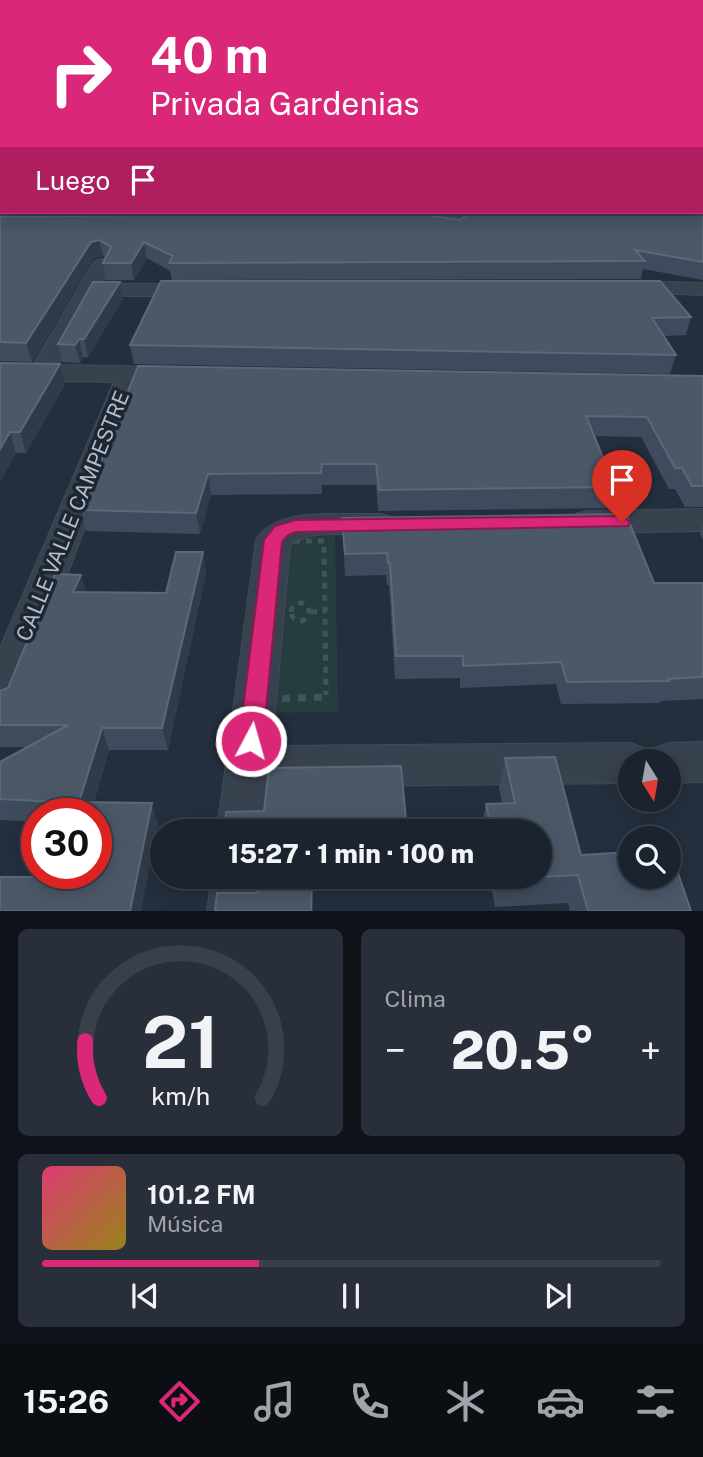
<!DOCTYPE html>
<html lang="es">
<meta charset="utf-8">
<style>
:root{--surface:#1b232e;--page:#282f3a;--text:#f1f3f6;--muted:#a0a4aa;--line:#39404a;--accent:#db2777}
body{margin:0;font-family:"Public Sans",sans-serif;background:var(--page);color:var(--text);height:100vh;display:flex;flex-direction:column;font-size:26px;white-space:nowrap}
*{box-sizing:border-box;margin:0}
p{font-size:23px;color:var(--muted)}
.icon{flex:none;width:38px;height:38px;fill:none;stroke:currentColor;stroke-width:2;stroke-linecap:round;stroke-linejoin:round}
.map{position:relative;height:911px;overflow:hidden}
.drawer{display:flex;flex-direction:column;gap:18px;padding:18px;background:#0f1319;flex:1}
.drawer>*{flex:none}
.guide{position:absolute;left:0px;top:0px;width:704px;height:214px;box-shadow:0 4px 18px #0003,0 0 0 2px var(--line);background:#db2777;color:#fff;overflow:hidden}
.needle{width:46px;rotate:169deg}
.controls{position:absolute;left:618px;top:749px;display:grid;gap:14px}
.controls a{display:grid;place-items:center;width:63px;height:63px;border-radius:50%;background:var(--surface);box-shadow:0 4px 18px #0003,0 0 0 2px var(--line);font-size:35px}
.speed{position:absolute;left:21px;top:798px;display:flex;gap:14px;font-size:35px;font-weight:700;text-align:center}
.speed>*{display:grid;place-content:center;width:91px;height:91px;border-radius:50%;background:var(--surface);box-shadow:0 4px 18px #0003,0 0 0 2px var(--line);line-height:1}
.speed .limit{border:10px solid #d22;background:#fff;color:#111}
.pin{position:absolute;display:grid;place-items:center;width:60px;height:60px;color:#fff;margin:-72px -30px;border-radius:50% 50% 50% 0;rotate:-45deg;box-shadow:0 0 7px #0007}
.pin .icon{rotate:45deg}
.me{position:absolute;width:77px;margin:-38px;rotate:6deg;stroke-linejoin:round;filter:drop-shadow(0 0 5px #0008)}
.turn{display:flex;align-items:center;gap:24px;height:147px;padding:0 35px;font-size:32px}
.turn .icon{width:91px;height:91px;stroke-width:2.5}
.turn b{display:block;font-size:49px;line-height:60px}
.then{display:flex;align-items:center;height:66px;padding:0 35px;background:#0003;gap:14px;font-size:26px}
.big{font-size:52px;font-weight:800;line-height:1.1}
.drawer .widget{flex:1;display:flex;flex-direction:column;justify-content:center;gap:10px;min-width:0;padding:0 24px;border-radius:10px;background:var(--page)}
.drawer .dial{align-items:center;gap:0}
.dial svg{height:182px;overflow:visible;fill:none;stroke:var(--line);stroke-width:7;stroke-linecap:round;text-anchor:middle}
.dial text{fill:var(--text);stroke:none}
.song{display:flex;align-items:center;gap:21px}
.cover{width:84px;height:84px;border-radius:10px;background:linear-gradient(135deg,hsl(340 70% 55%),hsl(50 70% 35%))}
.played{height:7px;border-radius:4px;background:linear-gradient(90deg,var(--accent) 35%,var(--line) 35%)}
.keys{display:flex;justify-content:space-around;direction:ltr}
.heat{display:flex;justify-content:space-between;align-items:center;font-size:38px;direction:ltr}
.drawer .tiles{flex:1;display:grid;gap:18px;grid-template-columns:1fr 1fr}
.widget:last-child{grid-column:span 2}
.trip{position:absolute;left:150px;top:819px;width:402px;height:70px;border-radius:35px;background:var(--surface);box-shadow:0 4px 18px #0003,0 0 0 2px var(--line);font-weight:800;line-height:70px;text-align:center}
.menu{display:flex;height:112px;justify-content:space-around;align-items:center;background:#0b0e12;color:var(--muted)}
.menu .icon{width:49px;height:49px}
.menu .active{color:var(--accent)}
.menu b{font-size:32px;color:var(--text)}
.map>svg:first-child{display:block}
</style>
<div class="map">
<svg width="703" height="911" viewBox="0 0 703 911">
<rect width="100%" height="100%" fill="#242f3e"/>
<path fill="#263c3f" d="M352,212L374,216L129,219L124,213Z
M335,532L338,712L265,713L269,537Z"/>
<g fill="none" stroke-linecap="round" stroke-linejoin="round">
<g stroke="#414a57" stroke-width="2">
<path id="street" d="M0,126H2L0,135Z
M102,259L109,261L112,265L102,284H195L203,285L206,290L203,295L195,296H95L58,365L175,367L184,370L188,375L184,380L140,382L21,697L15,709L0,714V648L114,382L0,380V364L33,365L92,265L95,261Z
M627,281L703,283V295L619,292L616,287L619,282Z
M703,509V531L588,533L576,530L571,522L576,514L588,511Z
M323,514H380L392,517L397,525L392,533C361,541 316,524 290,545L272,746L630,743L646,749L649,756L652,749L668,743L703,742V782L668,783V761H630V783L269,787L265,831H217L256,540C269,518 299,515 323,514Z
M212,877H262L259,911H207Z"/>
</g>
<path stroke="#3f5557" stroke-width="5" stroke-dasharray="6 6" stroke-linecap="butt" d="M291 612a9 9 0 1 1 18 0a9 9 0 1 1-18 0Z
M311,612L325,611
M272,695L280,541H324L326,695"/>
<path stroke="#3f5557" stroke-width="7" stroke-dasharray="8 8" stroke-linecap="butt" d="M272,693V699L326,697V693"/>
<use href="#street" fill="#38414e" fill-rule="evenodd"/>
</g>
<path fill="#3f4b5c" d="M702,118H703V280L643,269L641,279L172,280L170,271L147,258L134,280H106L103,263L105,258L103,256L94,258L32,362L0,361V217L400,212H702Z
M2,158V212H95L93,215H0V166Z
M161,281L691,317L686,335L663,336L676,355L670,374L134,364L130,345Z
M123,299L88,357H83L80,363L62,362L58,344Z
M0,363L60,364L65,384L26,453H16L0,482Z
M138,366L703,376V507H685L675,489H669L641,437L594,436L615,487L610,508L378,511L376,485H322V494L211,495L200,534L86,531L81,510Z
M342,518L654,583H703V699L661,701L660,703L561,704L556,684L460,688V678L395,679L389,585H387L386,575L345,576Z
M703,524V540L700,534Z
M203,552L206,573L168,750H109L94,802L158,825L34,877L96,814H37V822L0,820V762L27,747H0V691L8,688L86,593H166Z
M505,758L581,855L691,911H570L568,903L495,907L489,877H541V831H481L486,804L502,803L499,787Z
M260,877H409L408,888L256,893L259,891Z"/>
<path fill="#2f3b4b" d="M99,240L103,256L94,258L32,362L26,343L91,242Z
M144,242L147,258L134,280L131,263Z
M120,282L123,299L88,357L84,339Z
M79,339L83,357L80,363L75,345Z
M60,364L65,384L26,453L20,432Z
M10,432L16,453L0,482V449Z
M208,474L211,495L200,534L196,513Z
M203,552L206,573L168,750L162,728Z
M81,575L87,596L73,592Z
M102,728L109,750L90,814L79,802Z
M152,803L158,825L141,911H130Z
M312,877L313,891V911H311Z"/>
<path fill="#4b5868" stroke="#5c6777" stroke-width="2" d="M702,118H703V194L702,195Z
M2,158V200H0V166Z
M702,201H703V262L635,250L645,261L169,263L173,256L144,242L131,263H103L111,247L99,240L91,242L26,343L0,342V217L406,212L460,220L472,212H702Z
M161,281H660L691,317L652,318L676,355L130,345Z
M93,282H120L84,339H79L75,345L58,344Z
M0,363L60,364L20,432H10L0,449Z
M138,366L703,376V486H692L682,468H675L647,417L586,416L615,487L379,490L376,464H322L321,473L208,474L196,513L81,510Z
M626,514L654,583H703V677L668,679L669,681L567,682L561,662L463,666V656H396L390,563H388L387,553L345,554L342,518Z
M176,552H203L162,728H102L79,802L152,803L130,911H0V877H34L37,869V873H96V814H54L58,802L0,799V762L68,725H0V691L8,688L55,574L81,575L73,592L166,593Z
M555,757L581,855L630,852V877H668V850H670L691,911H588L578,875L501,879V877H541V831H492L486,804L515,803L505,758Z
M401,766L407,831H224L226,812L264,811L269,768Z
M260,877H312L311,911H215L217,893H256L259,891Z"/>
<linearGradient id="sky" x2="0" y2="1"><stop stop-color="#141a22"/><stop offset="0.48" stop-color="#3f4d63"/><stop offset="1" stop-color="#3f4d63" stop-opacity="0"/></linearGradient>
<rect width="703" height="245" fill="url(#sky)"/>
<path fill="#db2777" stroke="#8e194d" stroke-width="2" d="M622,516L630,522L628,526L296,532L288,535L282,542L263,741L259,749L251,752L243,749L239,741L264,540L275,526L296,520Z"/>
<g text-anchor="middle" stroke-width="7" stroke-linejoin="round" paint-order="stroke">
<g font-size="21" fill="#b4bcc9" stroke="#1d2633">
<text transform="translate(73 516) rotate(-68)" y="7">CALLE VALLE CAMPESTRE</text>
</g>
</g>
</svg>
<div class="controls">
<a><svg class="needle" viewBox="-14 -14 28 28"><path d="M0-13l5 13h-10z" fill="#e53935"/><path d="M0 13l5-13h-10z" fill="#a0a4aa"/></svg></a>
<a><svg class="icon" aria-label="search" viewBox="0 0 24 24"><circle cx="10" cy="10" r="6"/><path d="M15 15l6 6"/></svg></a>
</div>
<div class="speed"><div class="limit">30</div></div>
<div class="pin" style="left:622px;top:522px;background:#d93025"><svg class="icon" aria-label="arrive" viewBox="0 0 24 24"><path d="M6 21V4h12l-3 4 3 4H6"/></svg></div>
<svg class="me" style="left:251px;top:741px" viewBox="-20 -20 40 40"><circle r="17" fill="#db2777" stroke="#fff" stroke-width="3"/><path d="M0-11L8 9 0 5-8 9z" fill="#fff"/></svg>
<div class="trip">15:27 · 1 min · 100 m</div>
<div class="guide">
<div class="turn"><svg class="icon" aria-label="right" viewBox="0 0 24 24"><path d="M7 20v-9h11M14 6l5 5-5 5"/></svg><div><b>40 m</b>Privada Gardenias</div></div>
<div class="then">Luego<svg class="icon" aria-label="arrive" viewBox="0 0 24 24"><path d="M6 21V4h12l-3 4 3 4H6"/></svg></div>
</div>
</div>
<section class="drawer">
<div class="tiles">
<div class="widget dial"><svg viewBox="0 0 100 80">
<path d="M14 69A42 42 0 1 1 86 69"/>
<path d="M14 69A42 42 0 0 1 8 44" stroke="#db2777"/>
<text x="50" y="56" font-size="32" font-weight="700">21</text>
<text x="50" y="72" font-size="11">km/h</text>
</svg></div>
<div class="widget"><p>Clima</p>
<div class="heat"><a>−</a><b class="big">20.5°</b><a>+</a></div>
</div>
<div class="widget">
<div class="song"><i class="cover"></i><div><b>101.2 FM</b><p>Música</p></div></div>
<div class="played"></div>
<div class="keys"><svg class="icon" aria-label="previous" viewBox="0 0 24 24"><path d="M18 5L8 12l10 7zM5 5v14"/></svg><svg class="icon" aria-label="pause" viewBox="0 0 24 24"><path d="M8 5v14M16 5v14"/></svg><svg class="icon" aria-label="next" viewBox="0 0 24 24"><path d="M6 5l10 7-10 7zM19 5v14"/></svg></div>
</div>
</div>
</section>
<nav class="menu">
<b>15:26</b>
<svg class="icon active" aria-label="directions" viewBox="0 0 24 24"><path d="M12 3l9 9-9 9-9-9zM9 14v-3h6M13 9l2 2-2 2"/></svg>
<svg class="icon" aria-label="music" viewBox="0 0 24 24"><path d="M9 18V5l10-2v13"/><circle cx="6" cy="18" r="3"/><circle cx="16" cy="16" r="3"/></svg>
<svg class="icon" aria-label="phone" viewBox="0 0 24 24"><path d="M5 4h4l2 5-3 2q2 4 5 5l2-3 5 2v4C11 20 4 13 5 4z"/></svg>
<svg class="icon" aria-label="climate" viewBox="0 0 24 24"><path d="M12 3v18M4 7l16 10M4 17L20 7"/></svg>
<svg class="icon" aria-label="car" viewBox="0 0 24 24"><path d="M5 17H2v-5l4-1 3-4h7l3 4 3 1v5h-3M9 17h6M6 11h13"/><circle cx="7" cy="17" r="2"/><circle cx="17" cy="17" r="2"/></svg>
<svg class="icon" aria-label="filters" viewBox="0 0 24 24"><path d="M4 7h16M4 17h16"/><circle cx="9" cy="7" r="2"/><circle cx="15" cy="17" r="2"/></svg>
</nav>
